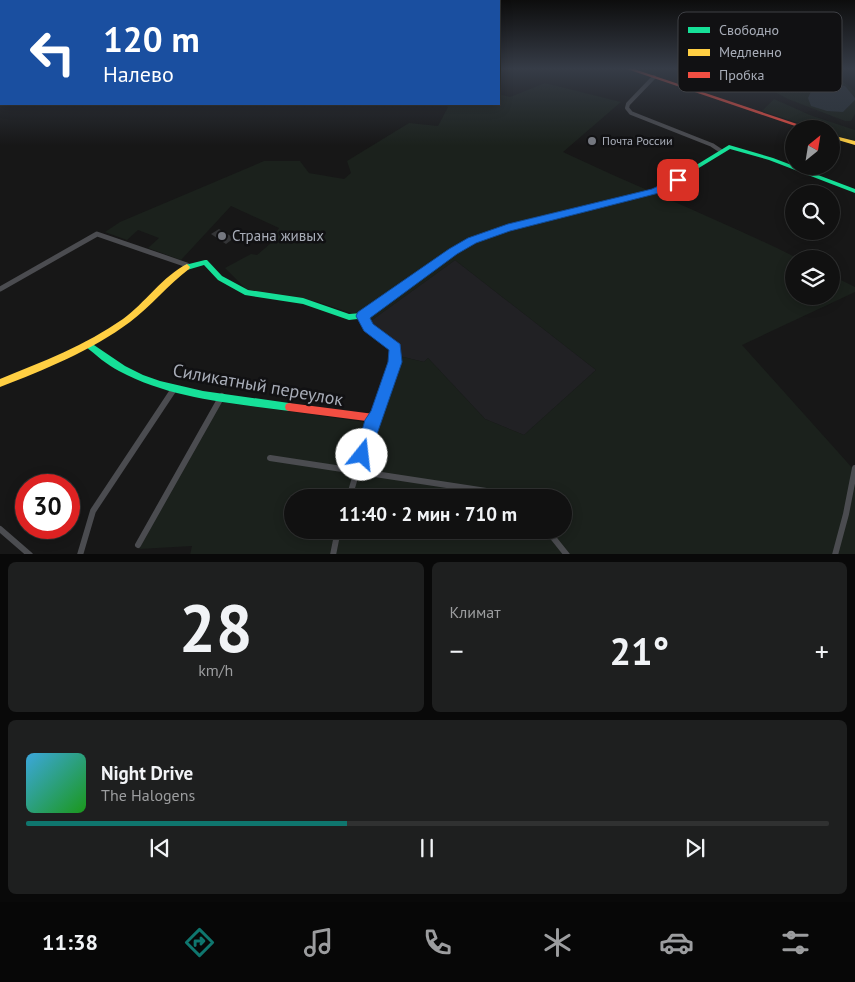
<!DOCTYPE html>
<html lang="ru">
<meta charset="utf-8">
<style>
:root{--surface:#111;--page:#1e1f1f;--text:#f1f3f6;--muted:#9c9d9f;--line:#303131;--accent:#0f766e}
body{margin:0;font-family:"PT Sans",sans-serif;background:var(--page);color:var(--text);height:100vh;display:flex;flex-direction:column;font-size:19px;white-space:nowrap}
*{box-sizing:border-box;margin:0}
p{font-size:16px;color:var(--muted)}
.icon{flex:none;width:28px;height:28px;fill:none;stroke:currentColor;stroke-width:2;stroke-linecap:round;stroke-linejoin:round}
.map{position:relative;height:554px;overflow:hidden}
.drawer{display:flex;flex-direction:column;gap:8px;padding:8px;background:#090909;flex:1}
.drawer>*{flex:none}
.top-card{position:absolute;left:0px;top:0px;width:500px;height:105px;box-shadow:0 2px 12px #0003,0 0 0 1px var(--line);background:#1a4fa0;color:#fff;overflow:hidden}
.needle{width:32px;rotate:30deg}
.buttons{position:absolute;left:785px;top:120px;display:grid;gap:10px}
.buttons a{display:grid;place-items:center;width:55px;height:55px;border-radius:50%;background:var(--surface);box-shadow:0 2px 12px #0003,0 0 0 1px var(--line);font-size:25px}
.speed{position:absolute;left:15px;top:474px;display:flex;gap:10px;font-size:25px;font-weight:700;text-align:center}
.speed>*{display:grid;place-content:center;width:65px;height:65px;border-radius:50%;background:var(--surface);box-shadow:0 2px 12px #0003,0 0 0 1px var(--line);line-height:1}
.speed .limit{border:8px solid #d22;background:#fff;color:#111}
.pin{position:absolute;display:grid;place-items:center;width:42px;height:42px;color:#fff;margin:-21px;border-radius:10px;box-shadow:0 2px 8px #0006}
.me{position:absolute;width:55px;margin:-28px;rotate:16deg;stroke-linejoin:round;filter:drop-shadow(0 0 4px #0008)}
.turn{display:flex;align-items:center;gap:18px;height:105px;padding:0 20px;font-size:22px}
.turn .icon{width:65px;height:65px;stroke-width:2.5}
.turn b{display:block;font-size:35px;line-height:42px}
.big{font-size:38px;font-weight:700;line-height:1.1}
.drawer .card{flex:1;display:flex;flex-direction:column;justify-content:center;gap:8px;min-width:0;padding:0 18px;border-radius:8px;background:var(--page)}
.drawer .dial{align-items:center;gap:0}
.dial b{font-size:65px;line-height:1}
.song{display:flex;align-items:center;gap:15px}
.cover{width:60px;height:60px;border-radius:8px;background:linear-gradient(135deg,hsl(200 70% 55%),hsl(120 70% 35%))}
.played{height:5px;border-radius:2px;background:linear-gradient(90deg,var(--accent) 40%,var(--line) 40%)}
.keys{display:flex;justify-content:space-around;direction:ltr}
.heat{display:flex;justify-content:space-between;align-items:center;font-size:28px;direction:ltr}
.drawer .tiles{flex:1;display:grid;gap:8px;grid-template-columns:1fr 1fr}
.card:last-child{grid-column:span 2}
.trip{position:absolute;left:284px;top:489px;width:288px;height:50px;border-radius:25px;background:var(--surface);box-shadow:0 2px 12px #0003,0 0 0 1px var(--line);font-weight:700;line-height:50px;text-align:center}
.tabs{display:flex;height:80px;justify-content:space-around;align-items:center;background:#070707;color:var(--muted)}
.tabs .icon{width:35px;height:35px}
.tabs .active{color:var(--accent)}
.tabs b{font-size:22px;color:var(--text)}
.map>svg:first-child{display:block}
</style>
<div class="map">
<svg width="855" height="555" viewBox="0 0 855 555">
<rect width="100%" height="100%" fill="#171717"/>
<path fill="#212124" d="M455,260L596,370L524,435L485,419L428,358L424,362L399,356L396,347L365,325Z"/>
<path fill="#1b211c" fill-rule="evenodd" d="M729,68H810L842,81L855,91V98C843,84 832,80 813,87L843,112L855,100V114L851,121H845L788,99Z
M545,83L621,102L563,152C641,189 721,220 799,259H794V296H831V275L855,287V292L742,345L855,471V554L190,555L192,546L139,549L222,402L371,423L379,420L399,356L424,362L428,358L485,419L524,435L596,370L455,260L365,325L351,313L315,301L248,291L225,268L251,254L257,255L271,243L279,228L231,206L181,260L148,248L159,238L138,230L127,240L105,232L120,222L264,161H300L309,173L344,179L351,173L347,161L409,123L438,126L448,107L444,104H499V94L510,97ZM292,498H562V530H292Z
M774,99L810,115L855,130V141L831,134V129H817L762,111Z"/>
<path fill="#2a3239" d="M824,83L845,86L855,98V100L843,112L827,111L811,106L808,98L813,87Z"/>
<path fill="#343537" d="M219,229L234,238L226,244L211,234Z"/>
<g fill="none" stroke-linecap="round" stroke-linejoin="round">
<path stroke="#4b4c50" stroke-width="4" d="M654,77L628,104L627,108L631,113L712,145L721,151"/>
<path stroke="#4b4c50" stroke-width="5" d="M0,289L97,234L187,265
M363,316L368,327L391,345"/>
<path stroke="#4b4c50" stroke-width="6" d="M270,458L506,494L512,498
M349,498L372,420L377,415L395,362V348L390,344
M0,529L30,555
M547,530L567,555
M138,545L222,396
M80,555L93,511L174,389
M333,555L338,530
M835,555L846,514L855,468"/>
<path fill="#16e098" fill-rule="evenodd" d="M729,145L773,158L855,189V193L769,160L730,149L661,191L604,206L601,204L604,202L657,189Z
M205,260H207L222,276L248,290L303,298L349,314L362,313L382,300L385,301L386,303L385,305L366,318L349,320L303,304L245,295L218,280L204,265L187,270L184,267L185,265Z
M88,341L125,366L143,375L160,381L203,391L289,403L292,404L293,407L292,410L289,411C232,403 171,399 119,371C107,365 96,355 85,346L84,344L85,342Z"/>
<path fill="#ffcf43" fill-rule="evenodd" d="M831,135L855,141V145L831,138Z
M604,202L607,204L606,205C561,217 515,223 473,244C441,259 413,283 385,305H379L378,303L379,301C408,280 436,256 468,241C511,220 558,213 604,202Z
M187,264L190,267L189,269C168,285 151,306 130,322C91,351 44,370 0,387V379C42,362 86,345 123,319C144,304 164,275 187,264Z"/>
<path fill="#f24e42" fill-rule="evenodd" d="M624,68H631L812,129H804Z
M289,403L374,414L377,415L378,418L377,421L374,422L289,411L286,410L285,407L286,404Z"/>
</g>
<linearGradient id="sky" x2="0" y2="1"><stop stop-color="#0d0d0d"/><stop offset="0.47" stop-color="#363c47"/><stop offset="1" stop-color="#363c47" stop-opacity="0"/></linearGradient>
<rect width="855" height="146" fill="url(#sky)"/>
<path fill="#1a73e8" stroke="#114b97" d="M678,177L682,180L681,182L659,193L510,231L476,243L457,254L370,318L373,324L400,344L402,362L368,460L362,462L357,460L355,455L365,420L371,411L388,362L389,350L364,331L356,316L358,312L449,249L468,238L508,224L652,189Z"/>
<g fill="#757880" stroke="#111113" stroke-width="2">
<circle cx="592" cy="141" r="5"/>
<circle cx="222" cy="236" r="5"/>
</g>
<g text-anchor="middle" stroke-width="5" stroke-linejoin="round" paint-order="stroke">
<g font-size="12" fill="#a8adb8" stroke="#111113" text-anchor="start">
<text x="602" y="145">Почта России</text>
</g>
<g font-size="15" fill="#a8adb8" stroke="#111113" text-anchor="start">
<text x="232" y="241">Страна живых</text>
</g>
<g font-size="18" fill="#a8adb8" stroke="#111113">
<text transform="translate(258 385) rotate(10)" y="6">Силикатный переулок</text>
</g>
</g>
<rect x="678" y="12" width="164" height="80" rx="8" fill="#111113" stroke="#3e4045" stroke-width="1"/>
<rect x="688" y="27" width="22" height="6" fill="#16e098"/>
<rect x="688" y="49" width="22" height="7" fill="#ffcf43"/>
<rect x="688" y="72" width="22" height="6" fill="#f24e42"/>
<g font-size="14" fill="#a8adb8">
<text x="719" y="35">Свободно</text>
<text x="719" y="57">Медленно</text>
<text x="719" y="80">Пробка</text>
</g>
</svg>
<div class="buttons">
<a><svg class="needle" viewBox="-14 -14 28 28"><path d="M0-13l5 13h-10z" fill="#e53935"/><path d="M0 13l5-13h-10z" fill="#9c9d9f"/></svg></a>
<a><svg class="icon" aria-label="search" viewBox="0 0 24 24"><circle cx="10" cy="10" r="6"/><path d="M15 15l6 6"/></svg></a>
<a><svg class="icon" aria-label="layers" viewBox="0 0 24 24"><path d="M12 4l9 5-9 5-9-5zM3 14l9 5 9-5"/></svg></a>
</div>
<div class="speed"><div class="limit">30</div></div>
<div class="pin" style="left:678px;top:180px;background:#d93025"><svg class="icon" aria-label="arrive" viewBox="0 0 24 24"><path d="M6 21V4h12l-3 4 3 4H6"/></svg></div>
<svg class="me" style="left:362px;top:455px" viewBox="-20 -20 40 40"><circle r="19" fill="#fff"/><path d="M0-13L10 11 0 6-10 11z" fill="#1a73e8"/></svg>
<div class="trip">11:40 · 2 мин · 710 m</div>
<div class="top-card">
<div class="turn"><svg class="icon" aria-label="left" viewBox="0 0 24 24"><path d="M17 20v-9H6M10 6l-5 5 5 5"/></svg><div><b>120 m</b>Налево</div></div>
</div>
</div>
<section class="drawer">
<div class="tiles">
<div class="card dial"><b>28</b><p>km/h</p></div>
<div class="card"><p>Климат</p>
<div class="heat"><a>−</a><b class="big">21°</b><a>+</a></div>
</div>
<div class="card">
<div class="song"><i class="cover"></i><div><b>Night Drive</b><p>The Halogens</p></div></div>
<div class="played"></div>
<div class="keys"><svg class="icon" aria-label="previous" viewBox="0 0 24 24"><path d="M18 5L8 12l10 7zM5 5v14"/></svg><svg class="icon" aria-label="pause" viewBox="0 0 24 24"><path d="M8 5v14M16 5v14"/></svg><svg class="icon" aria-label="next" viewBox="0 0 24 24"><path d="M6 5l10 7-10 7zM19 5v14"/></svg></div>
</div>
</div>
</section>
<nav class="tabs">
<b>11:38</b>
<svg class="icon active" aria-label="directions" viewBox="0 0 24 24"><path d="M12 3l9 9-9 9-9-9zM9 14v-3h6M13 9l2 2-2 2"/></svg>
<svg class="icon" aria-label="music" viewBox="0 0 24 24"><path d="M9 18V5l10-2v13"/><circle cx="6" cy="18" r="3"/><circle cx="16" cy="16" r="3"/></svg>
<svg class="icon" aria-label="phone" viewBox="0 0 24 24"><path d="M5 4h4l2 5-3 2q2 4 5 5l2-3 5 2v4C11 20 4 13 5 4z"/></svg>
<svg class="icon" aria-label="climate" viewBox="0 0 24 24"><path d="M12 3v18M4 7l16 10M4 17L20 7"/></svg>
<svg class="icon" aria-label="car" viewBox="0 0 24 24"><path d="M5 17H2v-5l4-1 3-4h7l3 4 3 1v5h-3M9 17h6M6 11h13"/><circle cx="7" cy="17" r="2"/><circle cx="17" cy="17" r="2"/></svg>
<svg class="icon" aria-label="filters" viewBox="0 0 24 24"><path d="M4 7h16M4 17h16"/><circle cx="9" cy="7" r="2"/><circle cx="15" cy="17" r="2"/></svg>
</nav>
